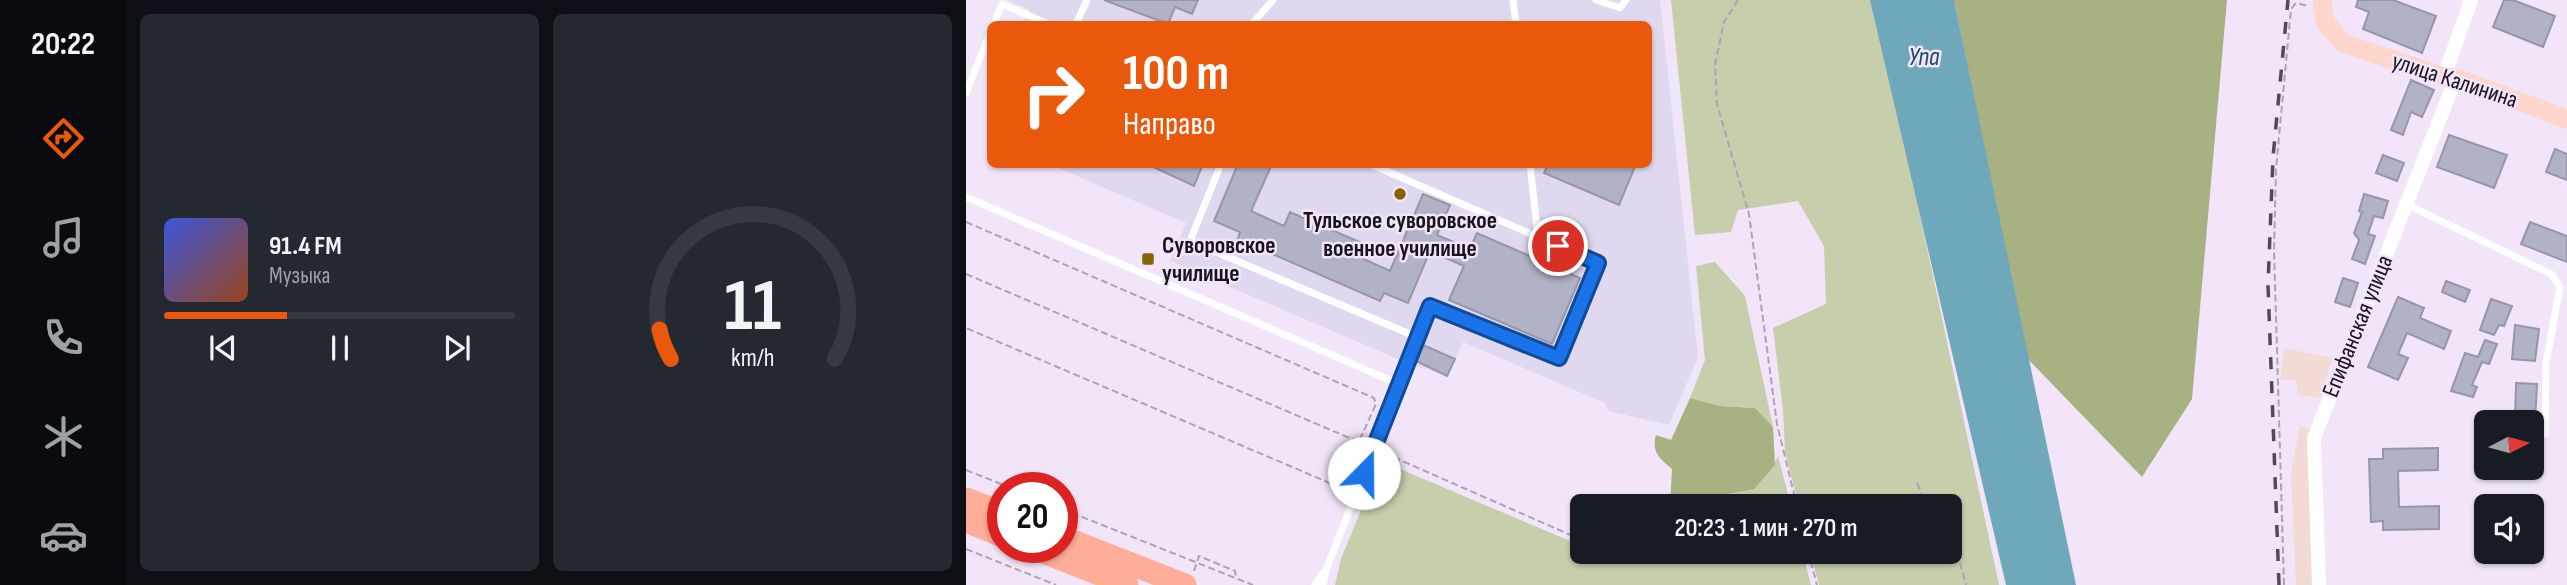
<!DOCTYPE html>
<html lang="ru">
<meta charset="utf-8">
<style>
:root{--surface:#171b24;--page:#242831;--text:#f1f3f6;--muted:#9ea1a6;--line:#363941;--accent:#ea580c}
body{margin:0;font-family:"Sofia Sans Condensed",sans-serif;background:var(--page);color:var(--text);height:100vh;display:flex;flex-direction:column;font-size:26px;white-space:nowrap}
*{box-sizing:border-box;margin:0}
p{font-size:23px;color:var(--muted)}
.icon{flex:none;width:38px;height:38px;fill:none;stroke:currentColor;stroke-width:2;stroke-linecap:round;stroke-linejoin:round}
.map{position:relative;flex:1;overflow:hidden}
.panel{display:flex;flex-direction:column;gap:14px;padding:14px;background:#0d0f14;width:840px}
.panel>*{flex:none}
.banner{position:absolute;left:21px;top:21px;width:665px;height:147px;border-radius:10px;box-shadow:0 2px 5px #0004;background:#ea580c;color:#fff;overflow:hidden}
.needle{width:46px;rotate:84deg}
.tools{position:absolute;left:1508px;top:410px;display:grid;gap:14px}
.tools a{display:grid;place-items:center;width:70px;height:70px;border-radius:10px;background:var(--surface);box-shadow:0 2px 5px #0004;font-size:35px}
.speed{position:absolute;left:21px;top:472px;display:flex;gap:14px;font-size:35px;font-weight:700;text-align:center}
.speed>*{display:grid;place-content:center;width:91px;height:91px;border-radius:50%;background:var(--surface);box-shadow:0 2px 5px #0004;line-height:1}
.speed .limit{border:10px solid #d22;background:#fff;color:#111}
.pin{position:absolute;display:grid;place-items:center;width:60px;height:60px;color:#fff;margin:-30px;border:4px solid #fff;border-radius:50%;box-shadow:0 2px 7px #0007}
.me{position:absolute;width:77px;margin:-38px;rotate:22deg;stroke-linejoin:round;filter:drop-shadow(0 0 5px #0008)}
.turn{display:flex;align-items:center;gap:24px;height:147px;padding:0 21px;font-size:32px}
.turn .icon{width:91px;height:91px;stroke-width:2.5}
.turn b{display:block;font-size:49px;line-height:60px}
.panel .card{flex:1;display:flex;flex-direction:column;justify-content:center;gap:10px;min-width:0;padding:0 24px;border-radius:10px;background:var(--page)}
.panel .dial{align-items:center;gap:0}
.dial svg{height:182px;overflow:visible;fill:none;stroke:var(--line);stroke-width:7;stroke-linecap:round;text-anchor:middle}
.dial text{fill:var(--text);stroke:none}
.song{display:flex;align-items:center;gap:21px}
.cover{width:84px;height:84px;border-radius:10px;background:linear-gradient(135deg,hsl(230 70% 55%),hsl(20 70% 35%))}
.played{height:7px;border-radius:4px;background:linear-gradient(90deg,var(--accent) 35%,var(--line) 35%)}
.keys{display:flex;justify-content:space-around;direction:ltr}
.panel .tiles{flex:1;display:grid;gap:14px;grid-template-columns:repeat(2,1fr)}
.trip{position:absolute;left:604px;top:494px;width:392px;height:70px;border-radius:10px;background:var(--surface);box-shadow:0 2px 5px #0004;font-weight:600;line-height:70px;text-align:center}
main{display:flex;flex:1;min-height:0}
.menu{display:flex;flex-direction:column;width:126px;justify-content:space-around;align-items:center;background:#090b0e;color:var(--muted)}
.menu .icon{width:49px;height:49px}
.menu .active{color:var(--accent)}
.menu b{font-size:32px;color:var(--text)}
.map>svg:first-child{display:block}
</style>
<main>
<nav class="menu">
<b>20:22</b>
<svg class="icon active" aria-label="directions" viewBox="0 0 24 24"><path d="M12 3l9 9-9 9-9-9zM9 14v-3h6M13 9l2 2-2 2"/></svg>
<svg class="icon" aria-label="music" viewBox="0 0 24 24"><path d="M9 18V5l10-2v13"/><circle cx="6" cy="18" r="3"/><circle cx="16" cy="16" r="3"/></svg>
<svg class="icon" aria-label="phone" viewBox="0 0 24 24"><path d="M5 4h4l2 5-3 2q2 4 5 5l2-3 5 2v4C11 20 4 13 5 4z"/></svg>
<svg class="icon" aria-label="climate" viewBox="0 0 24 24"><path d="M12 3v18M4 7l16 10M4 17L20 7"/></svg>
<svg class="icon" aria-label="car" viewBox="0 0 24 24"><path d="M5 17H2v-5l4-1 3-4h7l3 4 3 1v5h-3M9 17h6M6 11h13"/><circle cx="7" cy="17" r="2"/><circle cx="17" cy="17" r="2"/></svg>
</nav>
<section class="panel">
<div class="tiles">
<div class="card">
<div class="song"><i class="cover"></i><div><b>91.4 FM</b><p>Музыка</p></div></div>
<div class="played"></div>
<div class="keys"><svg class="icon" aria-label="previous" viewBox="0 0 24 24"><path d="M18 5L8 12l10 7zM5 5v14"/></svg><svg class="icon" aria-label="pause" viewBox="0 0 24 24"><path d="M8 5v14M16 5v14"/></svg><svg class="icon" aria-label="next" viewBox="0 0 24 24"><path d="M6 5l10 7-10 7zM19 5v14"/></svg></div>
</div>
<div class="card dial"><svg viewBox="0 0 100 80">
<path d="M14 69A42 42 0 1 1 86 69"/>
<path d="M14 69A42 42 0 0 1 9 56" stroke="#ea580c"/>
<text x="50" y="56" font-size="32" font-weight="700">11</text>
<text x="50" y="72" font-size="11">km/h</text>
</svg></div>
</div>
</section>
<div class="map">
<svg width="1601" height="585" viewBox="0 0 1601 585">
<rect width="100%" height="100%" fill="#f2e5f9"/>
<path fill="#f4dad4" d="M1318,348L1366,358L1354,398L1331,395V381L1314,379Z
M1334,425L1347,430L1348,585H1330L1325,474Z"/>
<path fill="#e0d8ee" d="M41,0H694L732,357L703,425L642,411L639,403L497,342L481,376L441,363L204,261L220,223L85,165L682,164V24H56L64,10Z"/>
<path fill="#c6ceab" d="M705,0H908L1033,585H853L844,551H984V506H833L819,452L817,410L807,328L860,304L858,246L832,201L772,210L765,232L729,235Z
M749,262L779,296L807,427L789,408L754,406L724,398L739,360L730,266Z
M812,456L825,506H757C767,481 803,481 812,456Z
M415,461L616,546V551H627L650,561L685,558L687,551H836L845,585H369L375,559Z"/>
<path fill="#a7b182" d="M988,0H1261L1226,399L1176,477L1060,357Z
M724,398L754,406L789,408L807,427L809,465L788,489L762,494L757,506H704L706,469C694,459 685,452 690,435L705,440Z"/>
<path fill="#6ea8ba" d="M904,0H988L1110,585H1040Z"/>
<path fill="#b2b2c7" stroke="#9695a9" stroke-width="2" d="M138,0H232L226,14L209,7L202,24Z
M1392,0H1427L1470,16L1456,53L1397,29L1403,12L1390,7Z
M1538,0H1547L1589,16L1577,47L1527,27Z
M1445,80L1468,90L1456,117L1445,112L1437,135L1425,130Z
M1483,135L1541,155L1528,188L1471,167Z
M1589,149L1601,154V180L1580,172Z
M1417,155L1438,163L1431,181L1410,173Z
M181,164H237L228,186Z
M272,164H306L285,211L318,226L324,212L396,243L391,256L424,271L457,194L484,205L471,235L504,249L511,233L614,278L586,344L483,300L498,266L464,251L442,303L418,293L414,301L272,239L274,232L248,221Z
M582,164H670L653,205L578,173Z
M1398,194L1422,201L1417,218L1408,216L1402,234L1409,236L1399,264L1386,259L1393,240L1388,233L1396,212L1393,211Z
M1564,222L1601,236V262L1555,244Z
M1377,278L1392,283L1384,307L1369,302Z
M1480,281L1504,290L1499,302L1476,292Z
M1432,297L1458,308L1454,318L1485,331L1478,349L1441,333L1432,354L1442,358L1432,380L1402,367Z
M1525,299L1546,306L1538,326L1533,325L1528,335L1514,330Z
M1549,325L1573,329L1569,361L1546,359Z
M1519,340L1531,344L1523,364L1516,362L1506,385L1511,387L1507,397L1485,391L1499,353L1512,357Z
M457,345L489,359L481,376L450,361Z
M1550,383L1571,384L1569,422H1549Z
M1472,448V470L1432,471L1433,507L1473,506V529L1417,530V521L1405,522L1403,459H1417V449Z"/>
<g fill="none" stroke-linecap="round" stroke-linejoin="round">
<path stroke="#ada3b3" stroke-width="2" stroke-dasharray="7 3.5" stroke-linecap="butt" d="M772,0L758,22L749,65L751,104L783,214L811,424L831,506
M0,222L408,398L410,404L375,481L366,484L0,328
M0,274L400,445
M418,453L616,540
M0,470L45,488
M951,483L961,506
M96,509L287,585
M984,545L992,555L1000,585
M0,549L90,585
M842,551L851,585
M228,571L233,556L269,571L270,577
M1318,585L1308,250L1310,169L1325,9L1330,3L1342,6"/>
<path stroke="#fff" stroke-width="7" d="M547,0L550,24
M630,0L654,8L660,0
M28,24L36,4L82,24
M110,24L121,0
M286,24L307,0
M0,93L24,33
M255,164L224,241L451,337
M564,164L572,237
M0,197L433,384
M1440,204L1585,274L1594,287L1580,363L1579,434
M349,585L357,573
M357,585L360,570L464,306L593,358L632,263L404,164"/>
<path stroke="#fff" stroke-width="14" d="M1478,77L1505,0
M1353,585L1348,438L1490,78"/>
<path stroke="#fed6cc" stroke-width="19" d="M1356,0L1359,22L1377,43L1478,77L1490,78L1601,119"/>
<path stroke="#fdad98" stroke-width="23" d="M0,499L37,513
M0,521L37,536
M96,537L219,585
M67,548L161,585"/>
<path stroke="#524a55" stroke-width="3.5" stroke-dasharray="12 12" stroke-linecap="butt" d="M1313,585L1302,285L1307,157L1322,0"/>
</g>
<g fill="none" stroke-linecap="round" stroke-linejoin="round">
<g stroke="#114b97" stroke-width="18">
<path id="route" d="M398,473L464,306L593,358L632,263L592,246"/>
</g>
<use href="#route" stroke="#1a73e8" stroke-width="12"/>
</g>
<g fill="#846500" stroke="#f2e5f9" stroke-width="2.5">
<circle cx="434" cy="194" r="7"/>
<rect x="175" y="252" width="14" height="14" rx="3.5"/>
</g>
<g text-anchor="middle" stroke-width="5" stroke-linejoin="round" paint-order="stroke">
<g font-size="24" fill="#19141b" stroke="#f2e5f9">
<text transform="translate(1489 80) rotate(18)" y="8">улица Калинина</text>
<text transform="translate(1391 326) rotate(-68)" y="8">Епифанская улица</text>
</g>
<g font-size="24" font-weight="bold" fill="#19141b" stroke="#f2e5f9">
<text x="434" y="228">Тульское суворовское<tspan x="434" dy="28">военное училище</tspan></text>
<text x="196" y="253" text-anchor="start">Суворовское<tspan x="196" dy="28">училище</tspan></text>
</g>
<g font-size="26" font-style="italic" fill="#1b4c5b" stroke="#f2e5f9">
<text x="958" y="65">Упа</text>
</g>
</g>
</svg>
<div class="tools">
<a><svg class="needle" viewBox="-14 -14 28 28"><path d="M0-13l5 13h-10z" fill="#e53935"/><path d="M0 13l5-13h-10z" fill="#9ea1a6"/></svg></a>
<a><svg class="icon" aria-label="sound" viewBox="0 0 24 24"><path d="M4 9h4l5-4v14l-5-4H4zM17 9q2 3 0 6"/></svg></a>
</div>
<div class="speed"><div class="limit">20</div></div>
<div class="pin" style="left:592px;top:246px;background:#d93025"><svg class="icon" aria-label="arrive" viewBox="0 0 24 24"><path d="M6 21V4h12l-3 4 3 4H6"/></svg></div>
<svg class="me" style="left:398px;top:473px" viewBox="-20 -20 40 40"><circle r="19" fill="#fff"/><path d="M0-13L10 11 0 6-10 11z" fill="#1a73e8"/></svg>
<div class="trip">20:23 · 1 мин · 270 m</div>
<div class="banner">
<div class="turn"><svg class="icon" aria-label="right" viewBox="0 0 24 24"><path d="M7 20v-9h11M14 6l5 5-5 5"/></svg><div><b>100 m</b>Направо</div></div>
</div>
</div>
</main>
